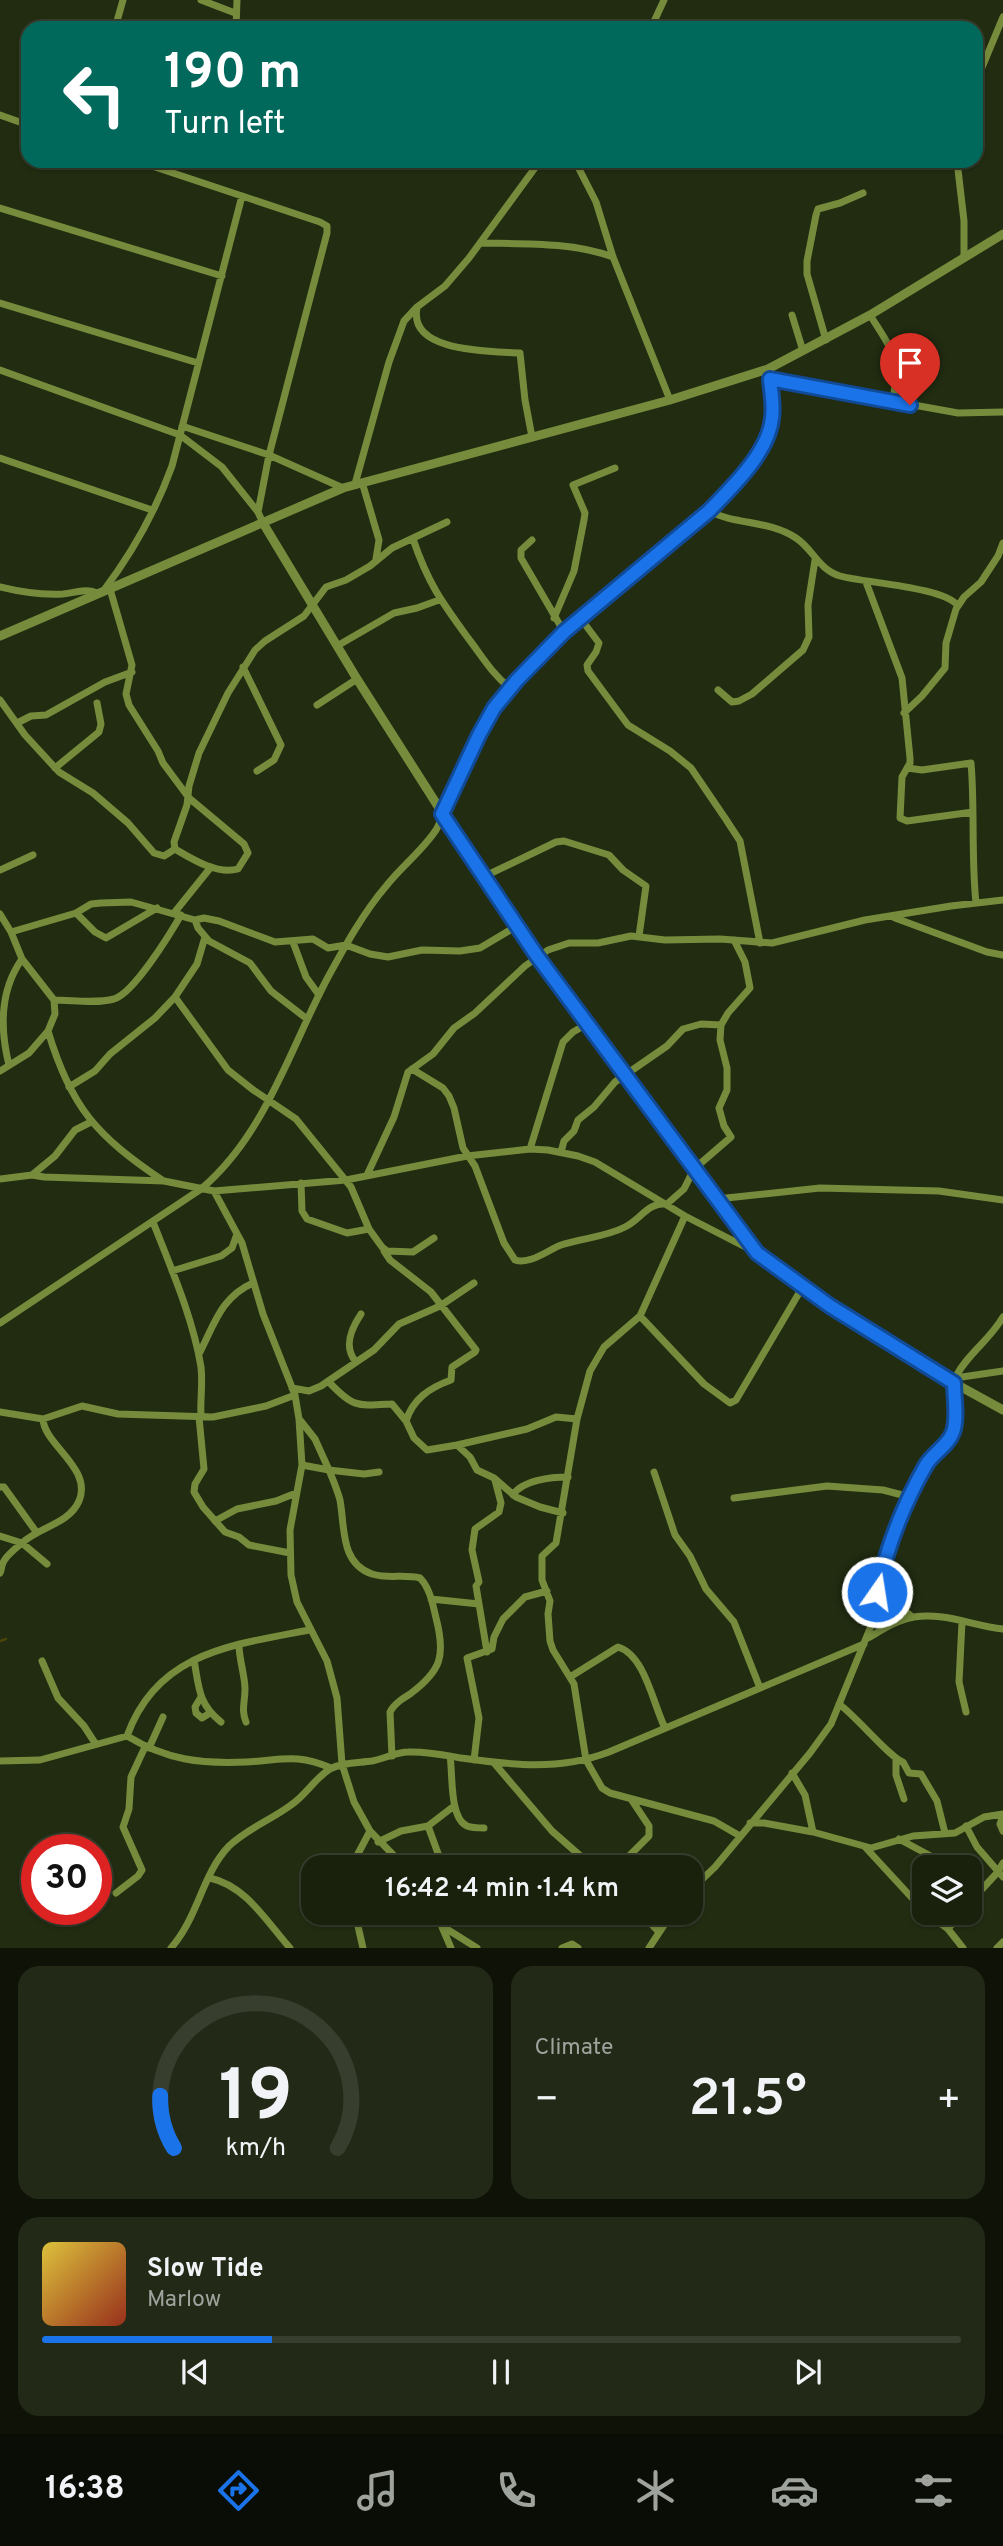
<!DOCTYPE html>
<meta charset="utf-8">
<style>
:root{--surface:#19210d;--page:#222916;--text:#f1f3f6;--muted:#9fa39d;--line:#373e2e;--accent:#1a73e8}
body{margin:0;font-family:Overpass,sans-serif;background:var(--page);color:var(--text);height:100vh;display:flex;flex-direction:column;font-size:26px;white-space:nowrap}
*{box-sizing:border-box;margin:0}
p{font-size:23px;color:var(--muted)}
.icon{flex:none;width:38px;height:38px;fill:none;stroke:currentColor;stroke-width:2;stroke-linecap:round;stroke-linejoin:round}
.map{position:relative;height:1948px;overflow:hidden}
.drawer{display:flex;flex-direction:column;gap:18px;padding:18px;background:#0e1207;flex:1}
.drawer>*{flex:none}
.banner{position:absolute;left:21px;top:21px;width:962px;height:147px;border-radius:21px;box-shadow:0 2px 5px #0004,0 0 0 2px var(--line);background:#00695c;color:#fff;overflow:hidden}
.fabs{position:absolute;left:912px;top:1855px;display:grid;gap:14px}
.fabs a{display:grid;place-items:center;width:70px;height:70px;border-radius:14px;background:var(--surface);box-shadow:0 2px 5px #0004,0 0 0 2px var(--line);font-size:35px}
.speed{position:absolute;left:21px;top:1834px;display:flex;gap:14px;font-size:35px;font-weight:700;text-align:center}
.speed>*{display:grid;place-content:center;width:91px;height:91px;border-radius:50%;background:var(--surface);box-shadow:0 2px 5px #0004,0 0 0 2px var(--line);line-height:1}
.speed .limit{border:10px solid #d22;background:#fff;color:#111}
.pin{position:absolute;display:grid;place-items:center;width:60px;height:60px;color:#fff;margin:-72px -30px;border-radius:50% 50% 50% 0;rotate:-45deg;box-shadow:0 0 7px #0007}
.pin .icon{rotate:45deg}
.me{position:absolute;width:77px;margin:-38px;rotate:13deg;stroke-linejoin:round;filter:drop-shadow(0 0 5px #0008)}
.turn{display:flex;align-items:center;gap:24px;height:147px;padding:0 28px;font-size:32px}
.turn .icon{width:91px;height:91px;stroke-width:2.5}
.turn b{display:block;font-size:49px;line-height:60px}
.big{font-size:52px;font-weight:600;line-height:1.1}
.drawer .widget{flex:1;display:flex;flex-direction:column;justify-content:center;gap:10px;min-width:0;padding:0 24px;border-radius:21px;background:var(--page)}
.drawer .dial{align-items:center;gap:0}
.dial svg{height:182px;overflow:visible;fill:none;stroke:var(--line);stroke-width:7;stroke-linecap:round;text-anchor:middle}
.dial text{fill:var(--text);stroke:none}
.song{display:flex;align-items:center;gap:21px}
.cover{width:84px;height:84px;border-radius:10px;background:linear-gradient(135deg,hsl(50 70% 55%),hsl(10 70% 35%))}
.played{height:7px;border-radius:4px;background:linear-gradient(90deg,var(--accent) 25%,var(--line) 25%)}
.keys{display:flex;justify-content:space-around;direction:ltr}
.heat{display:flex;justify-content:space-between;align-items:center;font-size:38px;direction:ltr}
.drawer .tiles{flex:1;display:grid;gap:18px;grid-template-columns:1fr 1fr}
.widget:last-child{grid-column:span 2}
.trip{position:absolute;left:301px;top:1855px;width:402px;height:70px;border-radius:21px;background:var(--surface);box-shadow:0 2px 5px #0004,0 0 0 2px var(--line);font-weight:600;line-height:70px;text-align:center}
.menu{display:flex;height:112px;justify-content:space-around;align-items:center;background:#0a0d05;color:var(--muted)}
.menu .icon{width:49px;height:49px}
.menu .on{color:var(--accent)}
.menu b{font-size:32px;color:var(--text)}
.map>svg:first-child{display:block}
</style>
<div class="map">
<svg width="1003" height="1948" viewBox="0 0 1003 1948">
<rect width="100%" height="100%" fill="#212c11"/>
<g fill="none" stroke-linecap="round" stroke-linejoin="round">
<path stroke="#4b430b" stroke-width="2.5" d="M0,1641L6,1639"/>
<path stroke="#768b3c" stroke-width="7" d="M201,0L235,13
M115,28L123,0
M236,28L237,0
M651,28L664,0
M976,82L1003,17
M0,115L28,125
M137,161L320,222L327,226V233L269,455L258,512
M575,161L596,202L613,257L670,400
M957,161L964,221V257
M0,208L222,276
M480,243C524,244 572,242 613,257
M0,303L198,363
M417,308C408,353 492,351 520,353L525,400L532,437
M792,315L803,351
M870,315C893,352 900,356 893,401
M826,340L807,274V261L816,215L818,209L840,203L863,193
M0,370L180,435L222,467L258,512L263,523
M770,379L958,413L1003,412
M182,426L269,455L343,488
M0,458L152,510
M362,482L379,540L376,559
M355,484L389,362L404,321L417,307L445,286L469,258L540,161
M709,511C735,525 770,520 796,538C813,549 818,569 840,576C865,583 945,587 958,606
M413,539C428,583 441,601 468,638C482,656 492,674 510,688
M532,540L521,550V558L564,632
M866,582L902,678L910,758V763L902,777L900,818L907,821L973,812
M0,587C20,592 43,595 63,594C75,593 85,588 97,593
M110,589L132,665L126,694L129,705L158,751L163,763L189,798L244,844L248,853L238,869C217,875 192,859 175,849
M104,590C132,553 156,510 172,466L242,196
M554,618L574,571L584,520L585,513L573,485L615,468
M581,619L599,643L596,652L587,665L588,671L628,725L670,751L691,768L725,818L740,841L760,943
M337,646L394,613L417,608L439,600
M243,667L281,745L274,760L257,771
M718,690L732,702L739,701L752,694L803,650L809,637L808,605L815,560
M0,700L25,735L59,772L93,793L128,823L154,853L164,856L175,849
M317,705L357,679
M904,713L922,696L945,668L946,643L956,609L964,597L981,582L998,556L1003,543
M17,723L31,716L46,715L105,682L132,672
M55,768L99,732L101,724L97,703
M907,768L922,770L971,763C975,809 971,856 976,903
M175,849L174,842L187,805L189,786L199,753L228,693L255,650L265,641L304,616L326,587L346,580L370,566L392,548L447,522
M0,870L33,855
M483,877L556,842L564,841L609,855L623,870L646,886L639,936
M76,913L95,932L106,938L157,908
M174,913L211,867
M0,914L11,932L22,959L54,1000L55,1014L48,1031C71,1108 97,1136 162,1180
M895,918L987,952L1003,955
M195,920L198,928L209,941L250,963L271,991L307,1019
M11,932L76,913L91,904L101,903L131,902L195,920L204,918L219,921L275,942L313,939L328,948L346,945L370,954L388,957L422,950L460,951L480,948L517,926
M205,937L197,964L175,997L228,1070L252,1089L296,1119L351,1187L369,1229L382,1247L387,1251L413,1252L434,1238
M293,942L306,977L319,995
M54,1000C73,1000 95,1004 114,999C134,993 170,934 181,915
M9,1065C0,1029 0,990 22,959
M412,1069L443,1088L449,1096L454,1108L463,1148L475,1166L504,1243L515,1260C530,1265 548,1250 561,1245C582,1238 606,1237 625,1227C641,1219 648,1202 667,1204L684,1189L694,1169L731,1137L724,1126L719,1108L727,1090V1068L720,1040L721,1025L728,1013L750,988L745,962L734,940
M0,1071L29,1053L48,1031
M69,1087L95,1071L110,1054L155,1018L175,997
M530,1149L563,1042L573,1032L587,1024
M561,1152L564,1141L574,1131L578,1120L594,1107L615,1082L667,1046L683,1029L701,1024L721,1025
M32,1175L55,1156L75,1130L91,1122
M367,1175L394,1117L408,1072L433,1054L454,1028L475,1013L525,966L548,950L569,943H598L631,936L665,940L720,939L772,943L865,920L951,906L1003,900
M0,1179L32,1175L44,1177L164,1181L214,1191L346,1180L467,1156L530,1149L548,1150L578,1156L595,1162L685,1216L757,1253
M301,1183L302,1211L307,1219L347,1233L369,1229
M214,1191L242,1243L263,1314L295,1395L299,1419L302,1465L290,1530L291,1575L297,1602L327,1661L337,1698L342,1764L354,1802L370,1831L351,1867
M717,1199L820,1188L939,1191L1003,1200
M685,1216L640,1316L604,1347L590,1371L577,1419L556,1543L542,1556V1580L550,1601L548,1614L550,1641L553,1650L574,1684L586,1760L602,1788L610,1793L714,1821L740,1836
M153,1222C171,1268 193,1318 201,1367C203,1384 200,1400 201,1416
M384,1251L390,1260L431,1292L476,1350L475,1352L452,1367L451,1380C429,1388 413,1399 406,1421L414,1438L427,1450L457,1445L470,1457L477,1470L494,1478L516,1497L540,1507L563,1513
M172,1271L221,1256L232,1248L237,1234
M640,1316L704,1384L730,1403L736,1400L802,1288
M0,1323L201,1189C265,1135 289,1051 327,979C345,946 363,913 387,885C402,866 422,851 436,830C444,817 447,800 453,786C469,751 488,716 512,686C576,604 677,558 740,475C750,463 761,451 767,436C776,416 772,390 768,369
M199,1354C214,1325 221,1297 253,1283
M356,1362C343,1347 351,1329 361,1314
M955,1378C967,1354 990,1340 1003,1317
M328,1381C353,1408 357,1406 392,1404L406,1421
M292,1388L309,1391L321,1386L374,1350L399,1324L440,1306L474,1283
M0,1412L43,1419L82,1406L118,1414L213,1417L266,1406L295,1395
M199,1417L204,1469L195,1484L194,1492L203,1507L225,1532L239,1537L249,1545L290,1553
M300,1420L315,1439L329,1470L364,1474L379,1472
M457,1445L527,1429L556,1417L577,1419
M302,1465L329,1470C333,1480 337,1489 340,1500C345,1527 340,1563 372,1574C387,1579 405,1574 420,1578C430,1588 433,1605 436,1618C446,1656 441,1671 410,1694C402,1699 394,1704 390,1712L392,1756
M654,1472L675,1535L690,1556L706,1589L734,1622L760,1688
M0,1487H4L37,1533
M513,1495C522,1480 552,1477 568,1477
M734,1498L827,1486L883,1490L910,1497
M215,1521L237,1509L276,1501L296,1493
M0,1536L22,1543L47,1564
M0,1573C2,1570 1,1566 3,1563C5,1557 17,1547 22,1543C39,1527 69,1524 79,1501C93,1468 44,1445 43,1419
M877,1592L895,1601L912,1617
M431,1599L479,1604
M962,1622L959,1682L966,1712
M868,1638C882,1630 897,1620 914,1617C943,1612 974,1626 1003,1629
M239,1645C239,1659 245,1676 245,1689C245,1702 241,1710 246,1722
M487,1652L476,1586L479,1582L472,1550L475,1529L499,1512L501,1503L495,1480
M194,1660C199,1687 198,1704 221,1722
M42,1661L58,1698L84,1726L95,1743
M570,1677L618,1647C645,1655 653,1704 665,1728
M201,1697L195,1707L196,1713L202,1718L210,1713
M839,1704C857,1717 890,1758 903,1762L909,1773L921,1774L937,1801L945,1833
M127,1736C157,1652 232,1645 309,1630
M149,1748L163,1717
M450,1756C453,1773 449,1818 467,1826C472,1828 478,1828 484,1828
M474,1760L479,1718L467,1658L492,1649L494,1637L503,1619L525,1597L547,1591
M0,1761L40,1760L127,1736C167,1760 200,1764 246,1762C282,1760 297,1753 331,1768
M896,1761V1775L904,1799
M494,1763L552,1831L593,1867
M792,1773L805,1795L813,1832
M1003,1816L1000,1824L1003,1831
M750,1823H764L813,1832L871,1848L913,1836L955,1833L984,1817L1003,1814
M428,1826L443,1867
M966,1826L977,1847L1003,1877
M370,1831L405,1867
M899,1839L951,1867
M378,1842L401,1831L428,1826L454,1806
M866,1848L924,1911
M618,1867L649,1836V1826L631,1799
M210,1878C246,1886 266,1921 290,1948
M970,1884L979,1891
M691,1890L715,1867L810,1753L831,1724L871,1626L886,1551L927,1462L949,1440L953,1432L955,1378L1003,1371
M116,1893L138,1876L142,1870L123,1827L129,1809L131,1777L145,1747
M970,1902L997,1873L1003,1863
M355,1913L363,1948
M429,1913L442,1926L477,1948
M641,1913L658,1931
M926,1913L948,1929L963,1948
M442,1927L451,1948
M948,1929L961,1913
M171,1948C198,1918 202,1874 229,1846C248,1828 271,1820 291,1805C306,1795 315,1778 330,1769C343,1762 358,1763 372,1761C384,1759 396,1752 408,1752C425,1751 444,1755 461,1758C512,1765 559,1771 609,1752L864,1644
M562,1948L572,1944L578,1948
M649,1948L672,1913
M997,1948L1003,1942"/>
<path stroke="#768b3c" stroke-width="9" d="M263,523L357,679L483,877L537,956L757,1253L851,1320L954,1383L1003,1410
M0,636L343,488L670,400L768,369L870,315L1003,234"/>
</g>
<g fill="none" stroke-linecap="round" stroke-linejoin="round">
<g stroke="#114b97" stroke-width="18">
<path id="route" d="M877,1592C887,1547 903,1505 926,1465C933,1453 948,1446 953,1432C958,1418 954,1398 954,1383L830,1306L757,1253L537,956L442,814L479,735L494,708L517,680L564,632L709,511C732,487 769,452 772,418C774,405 771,392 770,379L910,405"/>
</g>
<use href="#route" stroke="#1a73e8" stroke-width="12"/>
</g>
</svg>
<div class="fabs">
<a><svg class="icon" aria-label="layers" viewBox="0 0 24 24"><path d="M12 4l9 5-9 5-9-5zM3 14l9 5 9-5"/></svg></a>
</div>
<div class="speed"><div class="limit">30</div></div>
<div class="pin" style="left:910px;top:405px;background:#d93025"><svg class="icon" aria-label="arrive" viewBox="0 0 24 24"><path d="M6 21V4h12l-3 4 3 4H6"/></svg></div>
<svg class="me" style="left:877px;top:1592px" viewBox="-20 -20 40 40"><circle r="17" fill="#1a73e8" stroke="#fff" stroke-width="3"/><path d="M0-11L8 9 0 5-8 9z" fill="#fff"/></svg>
<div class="trip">16:42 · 4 min · 1.4 km</div>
<div class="banner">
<div class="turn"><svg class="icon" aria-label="left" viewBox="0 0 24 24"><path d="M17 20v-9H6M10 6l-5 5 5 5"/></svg><div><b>190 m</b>Turn left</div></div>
</div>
</div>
<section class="drawer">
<div class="tiles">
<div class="widget dial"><svg viewBox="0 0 100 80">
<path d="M14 69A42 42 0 1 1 86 69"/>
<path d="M14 69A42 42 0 0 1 8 46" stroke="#1a73e8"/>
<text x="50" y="56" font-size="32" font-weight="700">19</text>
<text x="50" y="72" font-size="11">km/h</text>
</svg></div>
<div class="widget"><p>Climate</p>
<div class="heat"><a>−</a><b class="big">21.5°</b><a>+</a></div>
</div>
<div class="widget">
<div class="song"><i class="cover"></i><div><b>Slow Tide</b><p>Marlow</p></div></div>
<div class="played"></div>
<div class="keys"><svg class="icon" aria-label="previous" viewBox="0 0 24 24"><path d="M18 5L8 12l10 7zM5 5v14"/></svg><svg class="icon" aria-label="pause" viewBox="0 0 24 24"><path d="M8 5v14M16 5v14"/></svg><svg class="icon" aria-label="next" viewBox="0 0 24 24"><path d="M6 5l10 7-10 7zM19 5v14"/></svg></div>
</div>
</div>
</section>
<nav class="menu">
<b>16:38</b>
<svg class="icon on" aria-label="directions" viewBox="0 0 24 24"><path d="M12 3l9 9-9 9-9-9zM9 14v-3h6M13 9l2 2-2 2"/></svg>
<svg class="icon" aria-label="music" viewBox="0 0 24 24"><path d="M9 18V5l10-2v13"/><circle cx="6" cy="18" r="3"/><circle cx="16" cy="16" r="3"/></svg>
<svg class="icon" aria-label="phone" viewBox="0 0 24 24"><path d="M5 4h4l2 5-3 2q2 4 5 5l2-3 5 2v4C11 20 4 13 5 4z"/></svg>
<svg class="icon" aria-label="climate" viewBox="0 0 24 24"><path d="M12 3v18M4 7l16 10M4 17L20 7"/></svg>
<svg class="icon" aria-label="car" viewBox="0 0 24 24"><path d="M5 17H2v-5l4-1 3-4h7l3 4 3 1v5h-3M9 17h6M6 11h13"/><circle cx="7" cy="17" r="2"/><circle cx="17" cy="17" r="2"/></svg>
<svg class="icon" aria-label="filters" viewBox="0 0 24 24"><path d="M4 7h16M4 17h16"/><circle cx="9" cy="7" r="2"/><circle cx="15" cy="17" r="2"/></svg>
</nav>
